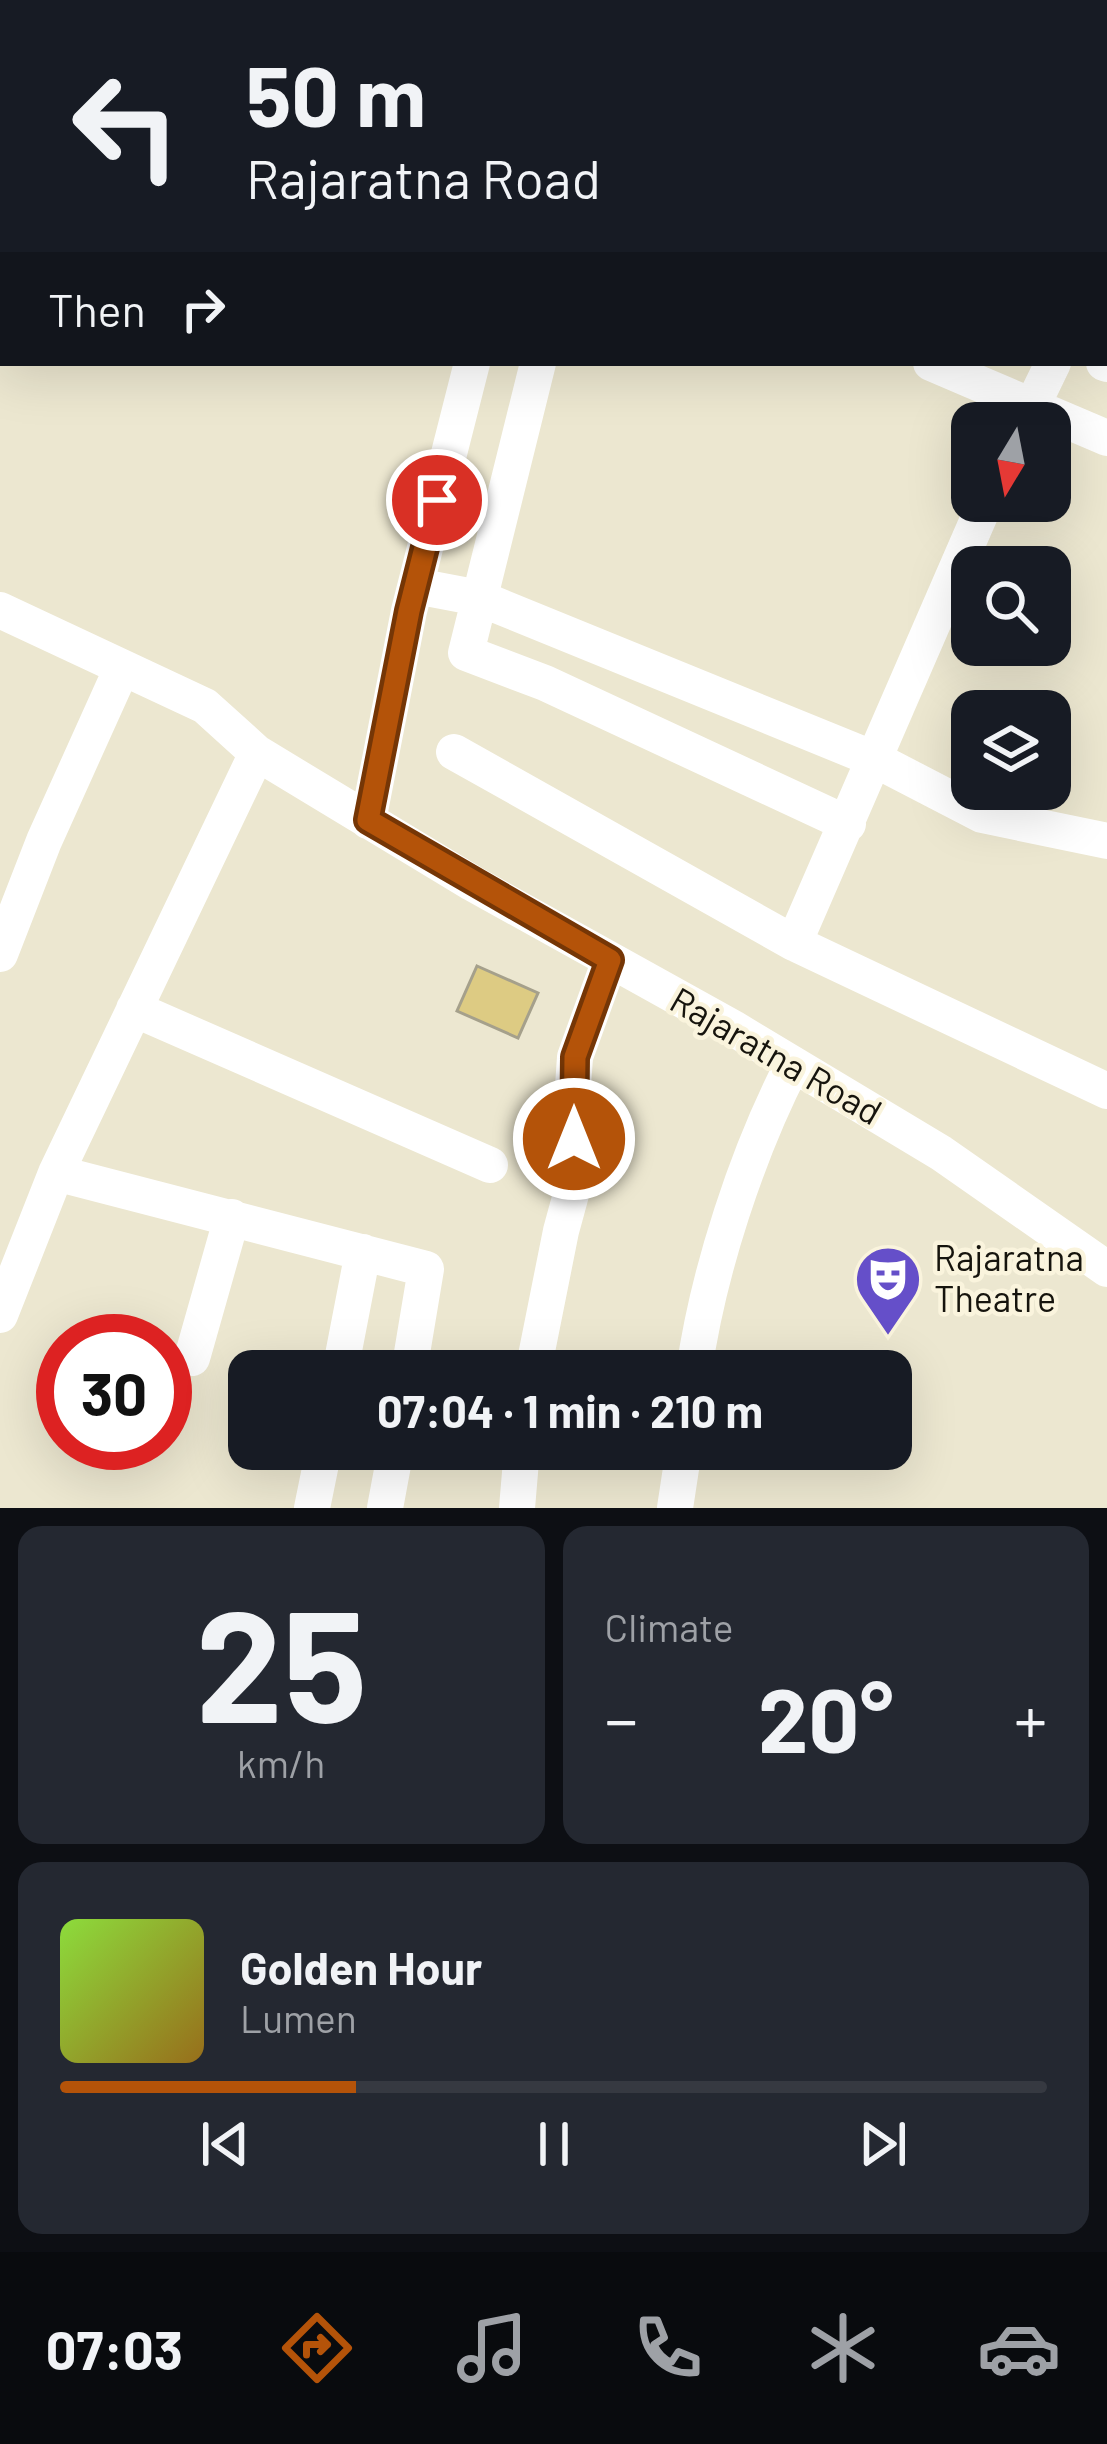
<!DOCTYPE html>
<meta charset="utf-8">
<style>
:root{--surface:#171b24;--page:#242831;--text:#f1f3f6;--muted:#9ea1a6;--line:#363941;--accent:#b45309}
body{margin:0;font-family:Barlow,sans-serif;background:var(--page);color:var(--text);height:100vh;display:flex;flex-direction:column;font-size:45px;white-space:nowrap}
*{box-sizing:border-box;margin:0}
p{font-size:39px;color:var(--muted)}
.icon{flex:none;width:66px;height:66px;fill:none;stroke:currentColor;stroke-width:2;stroke-linecap:round;stroke-linejoin:round}
.map{position:relative;height:1508px;overflow:hidden}
.drawer{display:flex;flex-direction:column;gap:18px;padding:18px;background:#0d0f14;flex:1}
.drawer>*{flex:none}
.top-card{position:absolute;left:0px;top:0px;width:1107px;height:366px;box-shadow:0 12px 48px #0002;background:#171b24;color:var(--text);overflow:hidden}
.needle{width:78px;rotate:190deg}
.fabs{position:absolute;left:951px;top:402px;display:grid;gap:24px}
.fabs a{display:grid;place-items:center;width:120px;height:120px;border-radius:24px;background:var(--surface);box-shadow:0 12px 48px #0002;font-size:60px}
.speed{position:absolute;left:36px;top:1314px;display:flex;gap:24px;font-size:60px;font-weight:700;text-align:center}
.speed>*{display:grid;place-content:center;width:156px;height:156px;border-radius:50%;background:var(--surface);box-shadow:0 12px 48px #0002;line-height:1}
.speed .limit{border:18px solid #d22;background:#fff;color:#111}
.pin{position:absolute;display:grid;place-items:center;width:102px;height:102px;color:#fff;margin:-51px;border:6px solid #fff;border-radius:50%;box-shadow:0 3px 12px #0007}
.me{position:absolute;width:132px;margin:-66px;rotate:0deg;stroke-linejoin:round;filter:drop-shadow(0 0 9px #0008)}
.turn{display:flex;align-items:center;gap:42px;height:252px;padding:0 48px;font-size:54px}
.turn .icon{width:156px;height:156px;stroke-width:2.5}
.turn b{display:block;font-size:84px;line-height:102px}
.then{display:flex;align-items:center;height:114px;padding:0 48px;background:#0003;gap:24px;font-size:45px}
.big{font-size:90px;font-weight:700;line-height:1.1}
.drawer .tile{flex:1;display:flex;flex-direction:column;justify-content:center;gap:18px;min-width:0;padding:0 42px;border-radius:24px;background:var(--page)}
.drawer .dial{align-items:center;gap:0}
.dial b{font-size:156px;line-height:1}
.song{display:flex;align-items:center;gap:36px}
.cover{width:144px;height:144px;border-radius:18px;background:linear-gradient(135deg,hsl(90 70% 55%),hsl(40 70% 35%))}
.played{height:12px;border-radius:6px;background:linear-gradient(90deg,var(--accent) 30%,var(--line) 30%)}
.keys{display:flex;justify-content:space-around;direction:ltr}
.heat{display:flex;justify-content:space-between;align-items:center;font-size:66px;direction:ltr}
.drawer .tiles{flex:1;display:grid;gap:18px;grid-template-columns:1fr 1fr}
.tile:last-child{grid-column:span 2}
.trip{position:absolute;left:228px;top:1350px;width:684px;height:120px;border-radius:24px;background:var(--surface);box-shadow:0 12px 48px #0002;font-weight:700;line-height:120px;text-align:center}
.dock{display:flex;height:192px;justify-content:space-around;align-items:center;background:#090b0e;color:var(--muted)}
.dock .icon{width:84px;height:84px}
.dock .active{color:var(--accent)}
.dock b{font-size:54px;color:var(--text)}
.map>svg:first-child{display:block}
</style>
<div class="map">
<svg width="1107" height="1508" viewBox="0 0 1107 1508">
<rect width="100%" height="100%" fill="#ece7d0"/>
<path fill="#ddcb83" stroke="#a5a08b" stroke-width="3" d="M477,966L538,993L518,1038L457,1011Z"/>
<g fill="none" stroke-linecap="round" stroke-linejoin="round">
<path stroke="#fff" stroke-width="36" d="M655,0L661,3
M821,0L826,3
M67,3L68,0
M207,3L208,0
M451,3L452,0
M688,3L691,0
M980,3L982,0
M1104,133L1107,134
M1,166L3,161
M1104,259L1107,253
M538,363L466,653L545,683L848,824
M931,363L1107,438
M1104,363L1107,364
M1024,423L1053,363
M986,501L794,943L1107,1091
M416,586L479,598L874,759L982,815L1107,841
M0,610L205,706L257,753L472,883L733,1028L941,1153L1107,1269
M454,752L794,943
M368,821L409,611L472,363
M0,954L44,841L122,668
M134,1009L490,1165
M56,1173L426,1269L409,1371
M0,1315L56,1173L257,753
M192,1358L232,1217
M340,1371L363,1252
M533,1371L561,1231L576,1176L572,1101L575,1057L610,960
M694,1371C708,1272 747,1153 793,1064
M312,1508L324,1449
M385,1508L396,1449
M517,1508L522,1449
M675,1508L684,1449"/>
</g>
<g fill="none" stroke-linecap="round" stroke-linejoin="round">
<g stroke="#753606" stroke-width="30">
<path id="route" d="M437,500L409,611L368,820L610,960L575,1057L574,1139"/>
</g>
<use href="#route" stroke="#b45309" stroke-width="21"/>
</g>
<defs>
<g id="theatre-pin" transform="scale(3.45)"><path d="M0 17L-7.5 6A9.5 9.5 0 1 1 7.5 6Z" fill="#654fc9" stroke="#faf4dd"/><path d="M-5-5.5Q0-4 5-5.5V0Q5 5 0 6Q-5 5-5 0ZM-3.3-2.5H-1v1.5H-3.3ZM1-2.5H3.3v1.5H1ZM-2.8 1Q0 5.5 2.8 1Z" fill="#fff"/></g>
</defs>
<g fill-rule="evenodd">
<use href="#theatre-pin" x="888" y="1279"/>
</g>
<g text-anchor="middle" stroke-width="9" stroke-linejoin="round" paint-order="stroke">
<g font-size="36" fill="#16140d" stroke="#faf4dd">
<text transform="translate(776 1056) rotate(30)" y="13">Rajaratna Road</text>
</g>
<g font-size="36" fill="#16140d" stroke="#faf4dd" text-anchor="start">
<text x="934" y="1271">Rajaratna<tspan x="934" dy="41">Theatre</tspan></text>
</g>
</g>
</svg>
<div class="fabs">
<a><svg class="needle" viewBox="-14 -14 28 28"><path d="M0-13l5 13h-10z" fill="#e53935"/><path d="M0 13l5-13h-10z" fill="#9ea1a6"/></svg></a>
<a><svg class="icon" aria-label="search" viewBox="0 0 24 24"><circle cx="10" cy="10" r="6"/><path d="M15 15l6 6"/></svg></a>
<a><svg class="icon" aria-label="layers" viewBox="0 0 24 24"><path d="M12 4l9 5-9 5-9-5zM3 14l9 5 9-5"/></svg></a>
</div>
<div class="speed"><div class="limit">30</div></div>
<div class="pin" style="left:437px;top:500px;background:#d93025"><svg class="icon" aria-label="arrive" viewBox="0 0 24 24"><path d="M6 21V4h12l-3 4 3 4H6"/></svg></div>
<svg class="me" style="left:574px;top:1139px" viewBox="-20 -20 40 40"><circle r="17" fill="#b45309" stroke="#fff" stroke-width="3"/><path d="M0-11L8 9 0 5-8 9z" fill="#fff"/></svg>
<div class="trip">07:04 · 1 min · 210 m</div>
<div class="top-card">
<div class="turn"><svg class="icon" aria-label="left" viewBox="0 0 24 24"><path d="M17 20v-9H6M10 6l-5 5 5 5"/></svg><div><b>50 m</b>Rajaratna Road</div></div>
<div class="then">Then<svg class="icon" aria-label="right" viewBox="0 0 24 24"><path d="M7 20v-9h11M14 6l5 5-5 5"/></svg></div>
</div>
</div>
<section class="drawer">
<div class="tiles">
<div class="tile dial"><b>25</b><p>km/h</p></div>
<div class="tile"><p>Climate</p>
<div class="heat"><a>−</a><b class="big">20°</b><a>+</a></div>
</div>
<div class="tile">
<div class="song"><i class="cover"></i><div><b>Golden Hour</b><p>Lumen</p></div></div>
<div class="played"></div>
<div class="keys"><svg class="icon" aria-label="previous" viewBox="0 0 24 24"><path d="M18 5L8 12l10 7zM5 5v14"/></svg><svg class="icon" aria-label="pause" viewBox="0 0 24 24"><path d="M8 5v14M16 5v14"/></svg><svg class="icon" aria-label="next" viewBox="0 0 24 24"><path d="M6 5l10 7-10 7zM19 5v14"/></svg></div>
</div>
</div>
</section>
<nav class="dock">
<b>07:03</b>
<svg class="icon active" aria-label="directions" viewBox="0 0 24 24"><path d="M12 3l9 9-9 9-9-9zM9 14v-3h6M13 9l2 2-2 2"/></svg>
<svg class="icon" aria-label="music" viewBox="0 0 24 24"><path d="M9 18V5l10-2v13"/><circle cx="6" cy="18" r="3"/><circle cx="16" cy="16" r="3"/></svg>
<svg class="icon" aria-label="phone" viewBox="0 0 24 24"><path d="M5 4h4l2 5-3 2q2 4 5 5l2-3 5 2v4C11 20 4 13 5 4z"/></svg>
<svg class="icon" aria-label="climate" viewBox="0 0 24 24"><path d="M12 3v18M4 7l16 10M4 17L20 7"/></svg>
<svg class="icon" aria-label="car" viewBox="0 0 24 24"><path d="M5 17H2v-5l4-1 3-4h7l3 4 3 1v5h-3M9 17h6M6 11h13"/><circle cx="7" cy="17" r="2"/><circle cx="17" cy="17" r="2"/></svg>
</nav>
